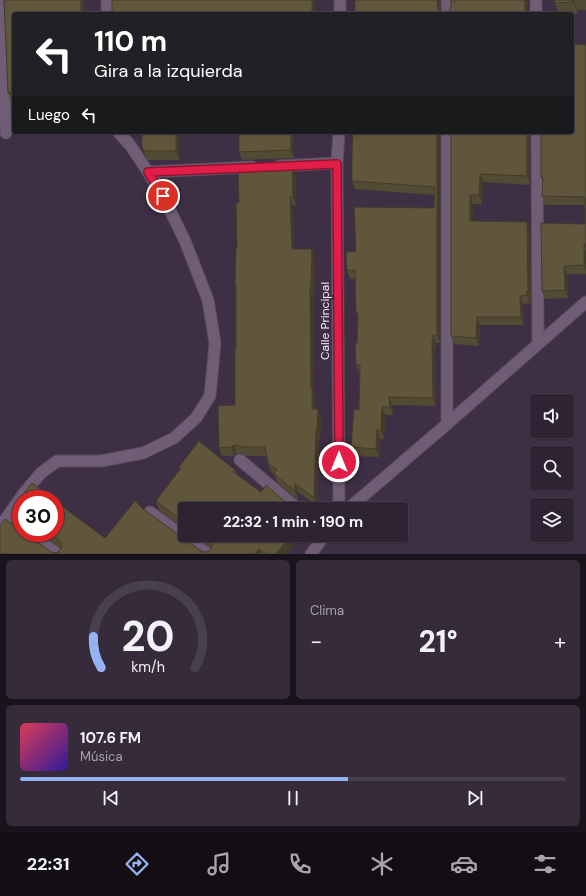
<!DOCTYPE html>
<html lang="es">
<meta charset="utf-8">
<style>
:root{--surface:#2e2333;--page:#362b3b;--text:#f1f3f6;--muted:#a7a4ac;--line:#49404e;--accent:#95b2f1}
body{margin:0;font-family:"DM Sans",sans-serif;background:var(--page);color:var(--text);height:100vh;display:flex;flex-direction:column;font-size:15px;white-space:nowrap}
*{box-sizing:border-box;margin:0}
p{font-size:13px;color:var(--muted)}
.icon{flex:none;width:22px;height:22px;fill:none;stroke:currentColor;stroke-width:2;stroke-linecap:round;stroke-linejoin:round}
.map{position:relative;height:554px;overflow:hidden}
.details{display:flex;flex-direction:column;gap:6px;padding:6px;background:#19131c;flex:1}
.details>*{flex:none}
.guide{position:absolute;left:12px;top:12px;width:562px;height:122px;border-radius:4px;box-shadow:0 1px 3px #0004,0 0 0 1px var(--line);background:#202124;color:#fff;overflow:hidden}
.fabs{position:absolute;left:530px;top:394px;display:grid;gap:8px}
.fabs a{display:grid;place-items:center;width:44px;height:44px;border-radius:4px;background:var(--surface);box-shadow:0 1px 3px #0004,0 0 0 1px var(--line);font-size:20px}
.speed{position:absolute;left:12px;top:490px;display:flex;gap:8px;font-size:20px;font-weight:700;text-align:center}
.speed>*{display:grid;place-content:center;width:52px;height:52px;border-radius:50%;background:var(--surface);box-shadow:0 1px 3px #0004,0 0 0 1px var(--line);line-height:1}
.speed .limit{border:6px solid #d22;background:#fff;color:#111}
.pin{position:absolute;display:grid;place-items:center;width:34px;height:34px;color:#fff;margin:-17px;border:2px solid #fff;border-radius:50%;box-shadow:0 1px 4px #0007}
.me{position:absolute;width:44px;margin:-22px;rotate:0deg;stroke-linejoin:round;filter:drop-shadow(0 0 3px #0008)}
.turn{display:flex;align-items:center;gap:14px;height:84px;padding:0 16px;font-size:18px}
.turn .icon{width:52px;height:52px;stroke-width:2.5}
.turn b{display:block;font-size:28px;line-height:34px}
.then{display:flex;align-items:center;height:38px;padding:0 16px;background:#0003;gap:8px;font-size:15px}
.big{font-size:30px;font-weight:700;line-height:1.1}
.details .tile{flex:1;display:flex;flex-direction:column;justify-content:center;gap:6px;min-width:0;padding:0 14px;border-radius:6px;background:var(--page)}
.details .dial{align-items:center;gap:0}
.dial svg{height:104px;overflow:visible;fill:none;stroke:var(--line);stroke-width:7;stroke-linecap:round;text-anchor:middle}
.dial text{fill:var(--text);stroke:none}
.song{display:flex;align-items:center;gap:12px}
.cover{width:48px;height:48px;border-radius:6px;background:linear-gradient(135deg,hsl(350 70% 55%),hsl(250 70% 35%))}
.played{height:4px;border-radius:2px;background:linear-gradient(90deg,var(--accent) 60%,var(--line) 60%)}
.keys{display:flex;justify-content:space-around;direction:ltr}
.heat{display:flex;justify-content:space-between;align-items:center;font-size:22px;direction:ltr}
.details .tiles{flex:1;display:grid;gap:6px;grid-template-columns:1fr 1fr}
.tile:last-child{grid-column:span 2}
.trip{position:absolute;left:178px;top:502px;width:230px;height:40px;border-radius:4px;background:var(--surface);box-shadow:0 1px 3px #0004,0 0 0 1px var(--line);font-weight:700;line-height:40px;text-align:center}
.dock{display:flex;height:64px;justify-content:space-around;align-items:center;background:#120e14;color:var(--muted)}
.dock .icon{width:28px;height:28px}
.dock .on{color:var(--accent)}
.dock b{font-size:18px;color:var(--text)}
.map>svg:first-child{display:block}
</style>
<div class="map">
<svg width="586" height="554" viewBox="0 0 586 554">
<rect width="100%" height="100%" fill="#3e2f44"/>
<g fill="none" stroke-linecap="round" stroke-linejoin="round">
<g stroke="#5b4d60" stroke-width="13">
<path id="minor" d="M107,0V14
M340,0V14
M536,0V14
M0,1L6,133
M447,14V0
M339,132L337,163L339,509
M447,132V424
M537,132L538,344
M279,166L337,163
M148,172L252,167
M240,460L298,509
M348,509L447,424L586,302
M150,512L208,554
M7,518L21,528
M0,527L24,493L41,473L57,461H101L143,453L174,438L196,418L210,396L215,343L208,300L185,241L163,196L148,172L130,145L118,132
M28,533L58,554
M311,554L325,535"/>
</g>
<use href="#minor" stroke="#6e5d74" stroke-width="11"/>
</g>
<path fill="#534a34" d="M4,0H84V14H14V102H12L8,93Z
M554,0H586V10H577L578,14H559L555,3Z
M586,45V274H567L568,298L545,299L542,291L585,224V205H545L542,196L543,181L541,177Z
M142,132H179V160H148L145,155L142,147Z
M294,132V158L242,160L239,152Z
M440,132V343H436V348H435L436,406L392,405L393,415H385L384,439H380L379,457L354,456L351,447L359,410V373L356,365L357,343L358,316L356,313L355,279H350L347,270L356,251L434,208V195L355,189L352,181Z
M451,132H530V185L483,182L482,204H473V221L527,222L530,231L531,300H530V303L523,304L524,325H480L479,346L454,344L451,336Z
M295,172L296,205H293L294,249L315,258L314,296H313L314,392L315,396V409L321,418L320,439H319L317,506L298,492V500L277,482L274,474L271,472L268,463L267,456H246L241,453L237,454L234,456H222L219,448L235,405L236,348V287L235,285L239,203Z
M179,467L235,470L237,474L261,492L185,509V529L159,510L156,501L180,469Z
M21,499V519L16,516L13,508Z
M143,509L201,551L204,552H207L210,550L211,548L194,535H294L296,540L288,553L287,552L286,554H0L21,530L51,552L55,553L58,552L60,550L61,548L40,533H55L105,538Z"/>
<path fill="#433c2a" d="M81,0H84V14H81Z
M312,0H315V14H312Z
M437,0H440L441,14L438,9Z
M525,0H528V14H525Z
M573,0H574L577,10L578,14Z
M176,132H179V160L176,151Z
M291,132H294V158L291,150Z
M437,132H440V343L437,335Z
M527,132H530V185L527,176Z
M292,164L295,172L296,205L293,197Z
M480,174L483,182L482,204L479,195Z
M470,195L473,204V229L470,221Z
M290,197L293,205L295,257L292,249Z
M527,222L530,231L531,300L528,291Z
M584,245L586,252V272L584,265Z
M312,249L315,258L314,296L311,288Z
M564,266L567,274L568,298L565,290Z
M310,288L313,296L314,392L315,396V417L312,409L311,387Z
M527,291L530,300V303L527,295Z
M520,296L523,304L524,325L521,317Z
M477,317L480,325L479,346L476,338Z
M433,335L436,343V348L433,340Z
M432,340L435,348L436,406L433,398Z
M389,397L392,405L393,415L390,407Z
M382,407L385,415L384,439L381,431Z
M318,409L321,418L320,439L317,430Z
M316,430L319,439L317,506L314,498Z
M377,430L380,439L379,457L376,449Z
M234,445L237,454L234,456L231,447Z
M295,484L298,492V500L295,491Z
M291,535H294L296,540L288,553L285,544Z
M284,544L287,552L286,554H276Z
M259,549L261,554H255Z"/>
<path fill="#60563c" stroke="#433c2a" d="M4,0H81V14H14V93H8Z
M112,0H312V14H117V13H112Z
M355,0H437L438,9L441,12L444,13L447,12L450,10L451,6V0H525V14H355Z
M554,0H573V2L555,3Z
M572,44L586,45V245H584V265L564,266L565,290L542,291L541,223L585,224V197L542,196L543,177H541V132H572Z
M142,132H176V151H145L142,147Z
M239,132H291V150L239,152Z
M353,132H437V335H433V340H432L433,398L389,397L390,407H382L381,431L377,430L376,449L351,447L354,409L359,410L360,365H356L355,343H357L358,313H356L355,270H347L346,252L356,251L354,207L434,208L435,187L352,181V155Z
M451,132H527V176L480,174L479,195H470V221L527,222L528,291H527V295L520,296L521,317H477L476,338L451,336Z
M292,164L293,197H290L292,249H312L311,288H310L311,387L312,388V409H318L317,430H316L314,498L295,484V491L274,474L277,470L268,463L265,447H243L238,445H234L231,447L219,448L218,406L235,405V348H236V285H235L236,248H237L236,203H239L238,166Z
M199,441L235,470L233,472L261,492L266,485L290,506L288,509H185V523L156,501L181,468L179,467Z
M32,483L53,499H21V513L13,508Z
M55,501L105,538L135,501L143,509L201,551L204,552H207L210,550L212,547L211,543L209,540L202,535H291L285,544H284L276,554H266L259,549L255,554H0V526L5,519L14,525L18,526L21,530V533H25L51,552L55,553L58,552L60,550L62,546L61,542L59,540L49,533H55Z"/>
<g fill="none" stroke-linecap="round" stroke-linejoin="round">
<g stroke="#92132f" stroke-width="10">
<path id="route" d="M163,196L148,172L337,164L339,462"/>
</g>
<use href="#route" stroke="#e11d48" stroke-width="7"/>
</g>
<g text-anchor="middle" stroke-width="4" stroke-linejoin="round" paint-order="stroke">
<g font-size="12" fill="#f5ebf9" stroke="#3e2f44">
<text transform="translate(325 321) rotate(-90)" y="4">Calle Principal</text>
</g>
</g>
</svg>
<div class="fabs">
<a><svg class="icon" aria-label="sound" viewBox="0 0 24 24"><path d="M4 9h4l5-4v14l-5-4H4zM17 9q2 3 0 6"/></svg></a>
<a><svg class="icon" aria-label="search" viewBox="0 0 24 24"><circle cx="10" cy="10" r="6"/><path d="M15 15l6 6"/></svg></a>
<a><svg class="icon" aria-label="layers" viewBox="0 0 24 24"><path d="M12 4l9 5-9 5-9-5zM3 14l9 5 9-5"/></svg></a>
</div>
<div class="speed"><div class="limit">30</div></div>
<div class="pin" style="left:163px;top:196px;background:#d93025"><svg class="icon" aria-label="arrive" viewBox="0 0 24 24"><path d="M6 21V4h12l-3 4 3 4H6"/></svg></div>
<svg class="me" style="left:339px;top:462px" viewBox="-20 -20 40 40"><circle r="17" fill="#e11d48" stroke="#fff" stroke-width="3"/><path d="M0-11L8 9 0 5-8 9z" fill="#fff"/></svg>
<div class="trip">22:32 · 1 min · 190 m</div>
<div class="guide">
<div class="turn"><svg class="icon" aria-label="left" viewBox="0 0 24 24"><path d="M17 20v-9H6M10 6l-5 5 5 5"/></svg><div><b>110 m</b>Gira a la izquierda</div></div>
<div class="then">Luego<svg class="icon" aria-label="left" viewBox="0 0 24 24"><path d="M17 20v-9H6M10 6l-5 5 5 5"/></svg></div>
</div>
</div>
<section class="details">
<div class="tiles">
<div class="tile dial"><svg viewBox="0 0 100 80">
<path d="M14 69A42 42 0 1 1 86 69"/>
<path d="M14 69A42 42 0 0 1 8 45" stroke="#95b2f1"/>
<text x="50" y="56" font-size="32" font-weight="700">20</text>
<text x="50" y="72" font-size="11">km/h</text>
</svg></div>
<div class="tile"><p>Clima</p>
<div class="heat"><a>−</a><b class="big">21°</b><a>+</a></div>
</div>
<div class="tile">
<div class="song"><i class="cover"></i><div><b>107.6 FM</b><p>Música</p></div></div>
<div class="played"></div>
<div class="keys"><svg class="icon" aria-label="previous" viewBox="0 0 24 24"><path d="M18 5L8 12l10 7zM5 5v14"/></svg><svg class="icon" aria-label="pause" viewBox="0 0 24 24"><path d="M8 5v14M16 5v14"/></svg><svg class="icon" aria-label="next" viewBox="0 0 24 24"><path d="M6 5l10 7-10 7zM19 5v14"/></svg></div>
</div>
</div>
</section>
<nav class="dock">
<b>22:31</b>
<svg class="icon on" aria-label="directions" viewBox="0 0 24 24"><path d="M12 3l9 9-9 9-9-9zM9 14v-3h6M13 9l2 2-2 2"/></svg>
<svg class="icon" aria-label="music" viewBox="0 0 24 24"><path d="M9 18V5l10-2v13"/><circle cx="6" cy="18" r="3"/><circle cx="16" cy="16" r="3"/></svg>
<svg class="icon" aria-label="phone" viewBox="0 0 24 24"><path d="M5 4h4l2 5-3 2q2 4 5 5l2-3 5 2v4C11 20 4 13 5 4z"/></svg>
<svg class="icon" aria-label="climate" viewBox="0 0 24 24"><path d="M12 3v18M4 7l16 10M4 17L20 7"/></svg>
<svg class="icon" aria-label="car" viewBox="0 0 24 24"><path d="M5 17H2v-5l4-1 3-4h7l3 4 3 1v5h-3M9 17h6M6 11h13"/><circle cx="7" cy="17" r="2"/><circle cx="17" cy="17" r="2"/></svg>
<svg class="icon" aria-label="filters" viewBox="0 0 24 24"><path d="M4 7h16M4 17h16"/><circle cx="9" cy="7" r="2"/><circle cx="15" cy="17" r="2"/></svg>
</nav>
